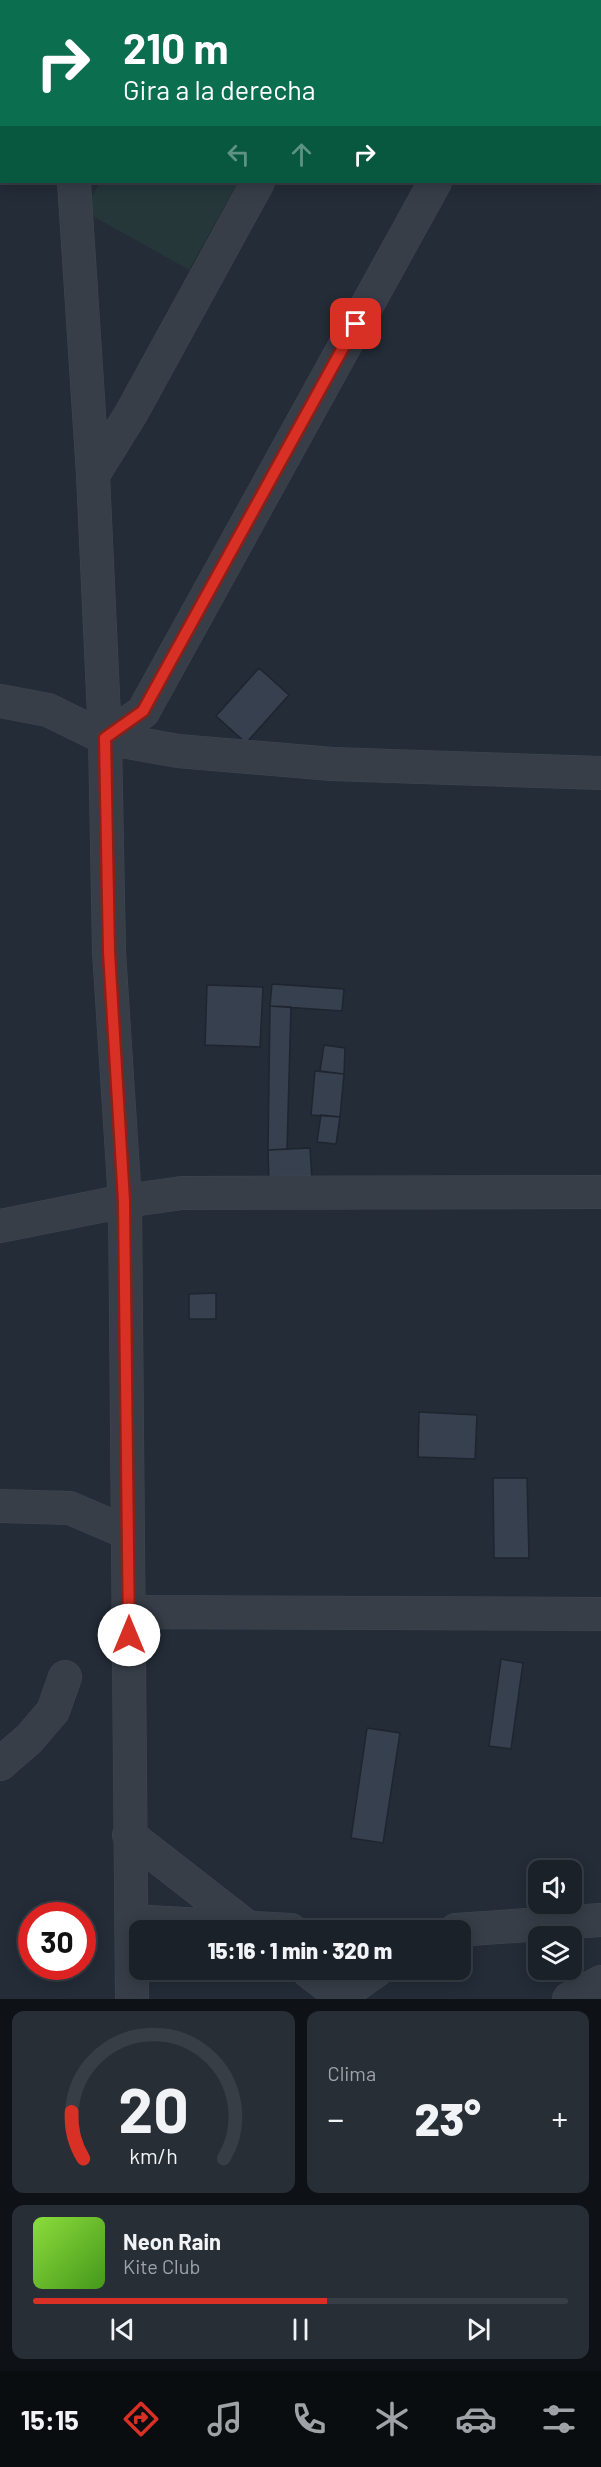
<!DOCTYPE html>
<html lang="es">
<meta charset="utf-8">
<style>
:root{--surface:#1a2129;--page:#272e35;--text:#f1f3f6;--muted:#9fa3a8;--line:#383e46;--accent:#d93025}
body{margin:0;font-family:Barlow,sans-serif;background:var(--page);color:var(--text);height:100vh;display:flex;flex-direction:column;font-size:22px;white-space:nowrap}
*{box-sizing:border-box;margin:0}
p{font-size:20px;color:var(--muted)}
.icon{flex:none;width:33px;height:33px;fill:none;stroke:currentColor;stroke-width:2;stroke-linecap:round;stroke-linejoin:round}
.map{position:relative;height:1999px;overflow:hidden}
.sheet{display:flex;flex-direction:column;gap:12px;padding:12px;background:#0e1217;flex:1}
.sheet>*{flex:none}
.guide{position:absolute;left:0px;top:0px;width:602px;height:183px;box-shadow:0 3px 15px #0003,0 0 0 2px var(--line);background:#0b6e4f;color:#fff;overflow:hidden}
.fabs{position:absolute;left:528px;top:1860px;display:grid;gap:12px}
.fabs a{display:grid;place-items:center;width:54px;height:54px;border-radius:12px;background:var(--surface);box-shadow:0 3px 15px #0003,0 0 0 2px var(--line);font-size:30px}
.speed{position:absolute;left:18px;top:1902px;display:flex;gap:12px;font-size:30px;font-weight:700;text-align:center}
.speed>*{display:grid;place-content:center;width:78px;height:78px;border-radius:50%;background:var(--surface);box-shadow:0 3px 15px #0003,0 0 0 2px var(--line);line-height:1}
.speed .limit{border:9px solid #d22;background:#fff;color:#111}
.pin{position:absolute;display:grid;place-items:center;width:51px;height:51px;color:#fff;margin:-26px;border-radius:12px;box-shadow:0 3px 9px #0006}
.me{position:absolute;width:66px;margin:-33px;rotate:0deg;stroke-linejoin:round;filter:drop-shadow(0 0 4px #0008)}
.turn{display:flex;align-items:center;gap:21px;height:126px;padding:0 24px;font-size:27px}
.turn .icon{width:78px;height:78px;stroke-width:2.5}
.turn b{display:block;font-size:42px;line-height:51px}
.lanes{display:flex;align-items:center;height:57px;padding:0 24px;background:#0003;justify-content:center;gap:30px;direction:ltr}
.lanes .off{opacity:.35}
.big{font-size:45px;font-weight:800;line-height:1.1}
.sheet .tile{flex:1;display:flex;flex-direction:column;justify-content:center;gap:9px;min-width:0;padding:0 21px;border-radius:12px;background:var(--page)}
.sheet .dial{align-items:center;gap:0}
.dial svg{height:156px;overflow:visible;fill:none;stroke:var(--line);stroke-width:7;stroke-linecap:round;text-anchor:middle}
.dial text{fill:var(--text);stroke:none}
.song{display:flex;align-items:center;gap:18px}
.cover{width:72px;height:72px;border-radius:9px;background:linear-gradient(135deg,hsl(90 70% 55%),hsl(100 70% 35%))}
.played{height:6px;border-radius:3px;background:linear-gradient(90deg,var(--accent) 55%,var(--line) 55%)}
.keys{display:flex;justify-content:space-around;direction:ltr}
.heat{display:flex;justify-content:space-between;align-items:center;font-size:33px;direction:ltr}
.sheet .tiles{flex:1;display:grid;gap:12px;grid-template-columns:1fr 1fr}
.tile:last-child{grid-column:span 2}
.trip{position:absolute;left:129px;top:1920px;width:342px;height:60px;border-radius:12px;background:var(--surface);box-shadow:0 3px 15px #0003,0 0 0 2px var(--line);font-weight:800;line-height:60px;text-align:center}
.tab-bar{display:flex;height:96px;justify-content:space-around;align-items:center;background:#0a0d10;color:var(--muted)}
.tab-bar .icon{width:42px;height:42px}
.tab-bar .current{color:var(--accent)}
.tab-bar b{font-size:27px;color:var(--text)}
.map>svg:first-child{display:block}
</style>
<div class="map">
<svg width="601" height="1999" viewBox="0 0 601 1999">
<rect width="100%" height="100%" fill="#232c37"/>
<path fill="#253739" d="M100,182H238L189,270L84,211Z"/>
<path fill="#36404e" stroke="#1e252f" stroke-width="1.5" d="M259,668L289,695L246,743L216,716Z
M272,984L344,989L342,1011L270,1006Z
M207,985L263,987L260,1047L205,1045Z
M270,1006L291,1007L287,1149L268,1150Z
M324,1045L345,1048L344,1074L320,1071Z
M315,1071L344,1074L340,1117L311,1115Z
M321,1115L340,1117L336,1144L317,1142Z
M310,1148L312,1180L269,1182L268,1150Z
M216,1293V1319H189V1294Z
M419,1412L477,1415L475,1459L418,1457Z
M493,1478H527L529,1558H494Z
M501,1659L523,1663L511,1749L489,1746Z
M367,1728L400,1733L383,1843L351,1838Z"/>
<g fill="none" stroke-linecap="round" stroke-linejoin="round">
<g stroke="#404751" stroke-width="34">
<path id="minor" d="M71,0V2
M177,2L178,0
M356,2L357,0
M534,2L535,0
M600,149H601
M74,182L93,475L105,738L109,952L125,1201L132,1999
M93,475L132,412L258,182
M0,701L48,710L105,738L178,751L332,764L601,773
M105,738L143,712L435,182
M0,1226L125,1201L182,1193L601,1192
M0,1506L70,1508L128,1533
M129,1612L601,1614
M0,1764L29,1739L53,1711L65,1677
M129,1835L251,1930
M132,1921L291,1930
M456,1930L601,1920
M307,1970L344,1999
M336,1999L377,1970
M569,1999L601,1982"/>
</g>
<use href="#minor" stroke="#373e48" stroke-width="33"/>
</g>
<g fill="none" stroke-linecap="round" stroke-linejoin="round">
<g stroke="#8d1f18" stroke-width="15">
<path id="route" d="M129,1635L124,1201L109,952L105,738L143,711L356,324"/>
</g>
<use href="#route" stroke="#d93025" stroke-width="10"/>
</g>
</svg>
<div class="fabs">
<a><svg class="icon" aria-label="sound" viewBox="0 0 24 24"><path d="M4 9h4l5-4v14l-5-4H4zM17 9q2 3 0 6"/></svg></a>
<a><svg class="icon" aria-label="layers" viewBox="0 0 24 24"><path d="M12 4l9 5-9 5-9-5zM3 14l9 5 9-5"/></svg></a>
</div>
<div class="speed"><div class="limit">30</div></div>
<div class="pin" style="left:356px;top:324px;background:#d93025"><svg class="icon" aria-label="arrive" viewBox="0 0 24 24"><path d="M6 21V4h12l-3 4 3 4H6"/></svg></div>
<svg class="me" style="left:129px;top:1635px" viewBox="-20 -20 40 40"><circle r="19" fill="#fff"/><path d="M0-13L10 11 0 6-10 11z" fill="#d93025"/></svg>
<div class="trip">15:16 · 1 min · 320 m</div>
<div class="guide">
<div class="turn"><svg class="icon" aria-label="right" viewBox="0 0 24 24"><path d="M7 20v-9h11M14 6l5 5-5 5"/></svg><div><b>210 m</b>Gira a la derecha</div></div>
<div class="lanes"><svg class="icon off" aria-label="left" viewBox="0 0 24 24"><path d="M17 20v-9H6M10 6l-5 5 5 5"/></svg><svg class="icon off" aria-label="ahead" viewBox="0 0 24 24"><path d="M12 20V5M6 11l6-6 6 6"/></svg><svg class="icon" aria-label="right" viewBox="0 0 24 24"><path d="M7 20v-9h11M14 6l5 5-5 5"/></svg></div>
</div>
</div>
<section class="sheet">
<div class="tiles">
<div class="tile dial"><svg viewBox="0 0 100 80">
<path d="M14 69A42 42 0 1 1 86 69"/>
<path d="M14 69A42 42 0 0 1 8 45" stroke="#d93025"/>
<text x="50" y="56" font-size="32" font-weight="700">20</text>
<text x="50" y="72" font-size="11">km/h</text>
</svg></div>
<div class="tile"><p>Clima</p>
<div class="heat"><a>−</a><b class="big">23°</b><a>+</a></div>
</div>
<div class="tile">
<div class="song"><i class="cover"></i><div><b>Neon Rain</b><p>Kite Club</p></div></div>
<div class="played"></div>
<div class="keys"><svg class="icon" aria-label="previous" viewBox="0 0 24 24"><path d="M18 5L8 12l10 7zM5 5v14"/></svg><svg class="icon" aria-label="pause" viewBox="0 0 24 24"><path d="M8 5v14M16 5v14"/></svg><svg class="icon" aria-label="next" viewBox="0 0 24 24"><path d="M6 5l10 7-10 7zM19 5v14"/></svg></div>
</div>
</div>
</section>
<nav class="tab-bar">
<b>15:15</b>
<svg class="icon current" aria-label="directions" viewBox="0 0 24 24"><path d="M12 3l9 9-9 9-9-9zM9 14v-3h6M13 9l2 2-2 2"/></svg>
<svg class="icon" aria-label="music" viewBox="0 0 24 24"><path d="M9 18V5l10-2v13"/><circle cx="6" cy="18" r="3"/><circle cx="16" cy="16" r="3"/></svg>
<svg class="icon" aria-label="phone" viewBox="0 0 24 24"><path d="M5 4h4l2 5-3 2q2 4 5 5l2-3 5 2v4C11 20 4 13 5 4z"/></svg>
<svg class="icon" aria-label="climate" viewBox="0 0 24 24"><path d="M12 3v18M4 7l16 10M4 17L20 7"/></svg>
<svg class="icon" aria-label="car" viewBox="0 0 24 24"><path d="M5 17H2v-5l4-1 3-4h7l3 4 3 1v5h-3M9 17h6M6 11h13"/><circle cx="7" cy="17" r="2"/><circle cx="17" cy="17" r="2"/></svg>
<svg class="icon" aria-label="filters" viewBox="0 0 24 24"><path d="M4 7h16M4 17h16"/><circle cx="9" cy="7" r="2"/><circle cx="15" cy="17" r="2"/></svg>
</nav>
